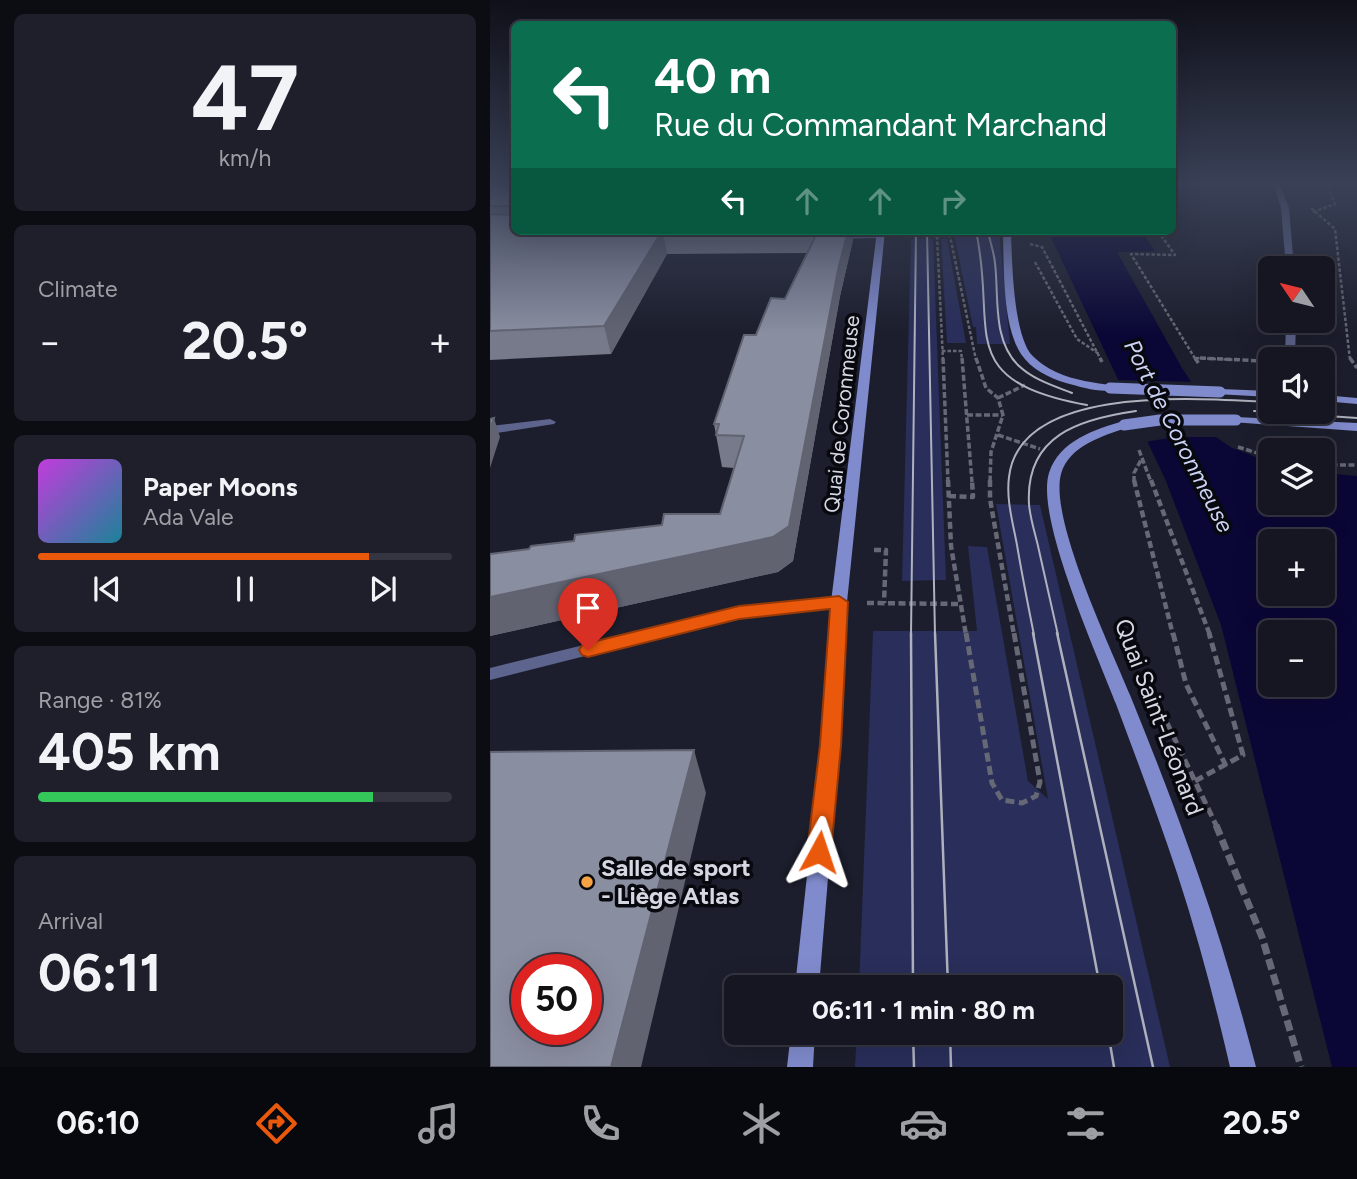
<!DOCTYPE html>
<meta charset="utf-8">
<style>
:root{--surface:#151622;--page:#1e1f2a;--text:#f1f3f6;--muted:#9d9fa5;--line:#343540;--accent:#ea580c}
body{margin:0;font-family:Figtree,sans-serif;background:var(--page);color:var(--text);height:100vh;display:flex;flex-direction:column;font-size:26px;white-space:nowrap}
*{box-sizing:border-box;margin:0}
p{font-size:23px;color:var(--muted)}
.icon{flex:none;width:38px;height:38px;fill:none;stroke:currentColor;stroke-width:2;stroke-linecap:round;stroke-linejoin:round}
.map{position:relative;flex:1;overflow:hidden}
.panel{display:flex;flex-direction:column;gap:14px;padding:14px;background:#0c0c13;width:490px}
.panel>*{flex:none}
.guide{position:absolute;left:21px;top:21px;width:665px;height:214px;border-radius:10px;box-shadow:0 7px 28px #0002,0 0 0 2px var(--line);background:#0b6e4f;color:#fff;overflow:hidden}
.needle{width:46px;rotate:305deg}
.tools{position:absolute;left:768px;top:256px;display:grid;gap:14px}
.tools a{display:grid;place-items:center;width:77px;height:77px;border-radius:10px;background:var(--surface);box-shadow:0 7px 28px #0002,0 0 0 2px var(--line);font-size:35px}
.speed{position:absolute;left:21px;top:954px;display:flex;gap:14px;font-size:35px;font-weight:700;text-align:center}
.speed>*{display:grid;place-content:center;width:91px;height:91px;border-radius:50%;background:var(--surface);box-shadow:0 7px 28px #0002,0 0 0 2px var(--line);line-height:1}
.speed .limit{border:10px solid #d22;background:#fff;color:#111}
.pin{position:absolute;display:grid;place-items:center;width:60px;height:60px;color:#fff;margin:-72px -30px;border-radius:50% 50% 50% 0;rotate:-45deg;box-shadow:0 0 7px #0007}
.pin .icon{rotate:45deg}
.me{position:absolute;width:77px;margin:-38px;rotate:5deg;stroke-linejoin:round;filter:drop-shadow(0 0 5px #0008)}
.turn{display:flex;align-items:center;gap:24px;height:147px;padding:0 28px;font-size:32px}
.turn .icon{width:91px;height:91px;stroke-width:2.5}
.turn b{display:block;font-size:49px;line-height:60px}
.lanes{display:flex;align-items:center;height:66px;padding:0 28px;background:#0003;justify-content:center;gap:35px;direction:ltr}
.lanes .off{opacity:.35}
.big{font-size:52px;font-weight:700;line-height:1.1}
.panel .widget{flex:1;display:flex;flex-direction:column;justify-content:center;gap:10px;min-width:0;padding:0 24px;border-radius:10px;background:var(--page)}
.panel .dial{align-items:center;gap:0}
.dial b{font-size:91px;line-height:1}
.song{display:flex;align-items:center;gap:21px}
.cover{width:84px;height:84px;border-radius:10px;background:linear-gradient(135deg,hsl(290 70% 55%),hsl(190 70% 35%))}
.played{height:7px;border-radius:4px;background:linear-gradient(90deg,var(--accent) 80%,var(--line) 80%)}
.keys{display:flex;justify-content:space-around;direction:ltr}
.heat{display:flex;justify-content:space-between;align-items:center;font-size:38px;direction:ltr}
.charge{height:10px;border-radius:5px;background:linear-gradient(90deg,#34c759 81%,var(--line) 0)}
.trip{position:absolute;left:234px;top:975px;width:399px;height:70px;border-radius:10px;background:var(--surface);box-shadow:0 7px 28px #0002,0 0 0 2px var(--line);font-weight:700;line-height:70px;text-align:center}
.tab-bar{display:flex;height:112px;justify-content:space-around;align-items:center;background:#08090e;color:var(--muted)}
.tab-bar .icon{width:49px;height:49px}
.tab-bar .on{color:var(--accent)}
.tab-bar b{font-size:32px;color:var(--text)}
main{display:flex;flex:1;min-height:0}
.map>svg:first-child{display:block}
</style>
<main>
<section class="panel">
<div class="widget dial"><b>47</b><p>km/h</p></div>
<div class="widget"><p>Climate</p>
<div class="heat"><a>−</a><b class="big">20.5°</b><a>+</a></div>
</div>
<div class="widget">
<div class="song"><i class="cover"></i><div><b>Paper Moons</b><p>Ada Vale</p></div></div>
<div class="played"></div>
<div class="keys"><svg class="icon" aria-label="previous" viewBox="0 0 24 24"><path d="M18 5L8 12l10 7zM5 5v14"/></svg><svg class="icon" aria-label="pause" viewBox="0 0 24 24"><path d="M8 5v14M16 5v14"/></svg><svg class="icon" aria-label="next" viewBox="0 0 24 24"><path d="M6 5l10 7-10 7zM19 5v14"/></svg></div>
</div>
<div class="widget"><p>Range · 81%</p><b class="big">405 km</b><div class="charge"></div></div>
<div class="widget"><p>Arrival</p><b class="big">06:11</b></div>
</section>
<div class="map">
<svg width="867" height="1067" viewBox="0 0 867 1067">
<rect width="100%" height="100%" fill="#1c1e2d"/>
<path fill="#292e5a" d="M421,231H509L520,344H487L486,327H483L464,233Z
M421,239H443L456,580L412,581Z
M451,239H457L476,343H457Z
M506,504L550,505L680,1067H365L367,1033L621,1032V987H369L383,631H487L478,546L497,547L538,781L558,799Z"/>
<path fill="#0a0736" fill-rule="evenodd" d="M558,231H651L665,251L627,252L692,368L737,437L751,451L780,463V502H833V473L867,476V1067H842L731,625L676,481ZM780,541H833V593H780ZM780,632H833V684H780Z"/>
<path fill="#1c1e2d" d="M625,380L707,382L741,436L737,437L753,448L780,460L742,448L726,437H685L655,442Z"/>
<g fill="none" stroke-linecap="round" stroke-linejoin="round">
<path stroke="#666875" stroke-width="2.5" stroke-dasharray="3.5 2" stroke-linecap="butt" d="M821,208L845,229L860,360
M823,212L845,204L837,185
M668,231L685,255L641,254L706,360
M416,236H447
M447,236H460L486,360
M447,236L453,360
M540,244L552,247L611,360
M545,262L587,339L609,354
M452,351H471L472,360
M706,358L749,360"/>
<path stroke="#666875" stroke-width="3.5" stroke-dasharray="6 2.5" stroke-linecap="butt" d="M453,358L458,482
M472,358L482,482
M486,358L496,388L508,398L513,415L501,452L500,482
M610,358L612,362
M705,358L709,364
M710,358L774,361
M860,358L867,368
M508,398L535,385
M477,415H513
M508,435L550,449
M748,447L780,457
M649,450L661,482
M833,465H867
M644,482V473L651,460"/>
<path stroke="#666875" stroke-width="4.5" stroke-dasharray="7 3.5" stroke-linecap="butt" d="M458,480L461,546L476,635
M500,480V499L524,635
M644,480L683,635
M661,480L720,635
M459,496L483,497L482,480
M384,550H396L394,603
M377,603L470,604"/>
<path stroke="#666875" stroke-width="5" stroke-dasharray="9 4.5" stroke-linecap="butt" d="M476,633L502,783L512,800L532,803L546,796L550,782L524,633
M683,633L696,684L736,766
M677,723L727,827
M705,781L753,755L719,633"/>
<path stroke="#666875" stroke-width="7" stroke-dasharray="11 5" stroke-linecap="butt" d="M726,825L772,937L811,1067"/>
<path fill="#5d648d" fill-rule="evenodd" d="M784,185H790L799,208L804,268H796L791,208Z
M391,234H394V238L344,239L340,237L344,235Z
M796,320H806L805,359H795Z
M60,419L66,422L64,424L0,434V426Z
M349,597L354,598L357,602L354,606L249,617L0,680V668L249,607Z"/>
<path fill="#808bcd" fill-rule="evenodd" d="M387,231H395L357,602L349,745L329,987H305L331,745L341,602Z
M513,231H521C522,262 523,328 540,353C547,361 557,368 566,372C585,381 604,382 624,386V390C609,393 591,387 576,383C559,378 541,369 531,354C512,324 514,266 513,231Z
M730,389L780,391V397L726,394L725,392Z
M833,395L867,398V404L833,401Z
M746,417L867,423V431L742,422V418Z
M634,421L638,423V427C614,436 579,445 571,474C559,519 621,648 640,695C664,754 687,813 708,874C730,937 749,1002 766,1067H740C725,1002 708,937 687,873C668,816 647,760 626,704C608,656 545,518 559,473C569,441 605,429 634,421Z
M301,1032H325L323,1067H297Z"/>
<path stroke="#afb2bd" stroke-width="2" d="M437,231L445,635
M486,231C508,330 461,380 597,405
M498,231C500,242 504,252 505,263C509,296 502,341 529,366C544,380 564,386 582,393
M764,411L867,418
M421,635L426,231
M544,635C538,605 532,575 527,545C523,523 516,500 519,477C530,382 714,399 780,402
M568,635C561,605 555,576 548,546C545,533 540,518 539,504C535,435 590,419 646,411"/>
<path stroke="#afb2bd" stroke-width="2.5" d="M421,633L423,987
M445,633L458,987
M543,633L610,987
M567,633L663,1067
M423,1032L424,1067
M460,1032L461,1067
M618,1032L624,1067"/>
<path stroke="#808bcd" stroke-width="11" d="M620,388L730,392
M634,425L670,420H746"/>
</g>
<path fill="#777a8a" d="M0,185H24V231H365H363V240L350,296L303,561L288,572L0,636V554L39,549L230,514L244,468L232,467L224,424L266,335L295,299L317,253L177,254L121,354L0,360Z"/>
<path fill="#616371" d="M172,231H173L177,254L121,354L114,326Z
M358,231H363V240L350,296L303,561L288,572L0,636V597L283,537Z
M4,418L10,437L0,468V429Z
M204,750L216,793L151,1067H121Z"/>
<path fill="#8a8ea1" stroke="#616371" stroke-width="2" fill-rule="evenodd" d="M0,185H24V206H0Z
M0,214L24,215V231H172L114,326L0,331Z
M328,231H358L348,270L299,526L283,537L0,597V554L39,549L41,546L84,541L85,535L172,525L174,514H230L254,436L226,435L229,424H224L254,335H266L281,298L295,299Z
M4,418L0,429V419Z
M204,750L121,1067H0V752ZM37,970H96V1029H37Z"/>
<linearGradient id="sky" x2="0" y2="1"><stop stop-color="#0f1019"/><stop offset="0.55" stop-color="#3a4157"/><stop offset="1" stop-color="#3a4157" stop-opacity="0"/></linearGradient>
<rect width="867" height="334" fill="url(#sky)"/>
<path fill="#ea580c" stroke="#983908" stroke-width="2" d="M349,596L358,602L351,745L341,852L337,860L329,863L321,860L317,852L330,745L340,609L249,619L98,657L92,655L89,650L92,645L98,643L249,606Z"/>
<circle fill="#f5a345" stroke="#08090f" stroke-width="2.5" cx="97" cy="882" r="7"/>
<g text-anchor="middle" stroke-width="7" stroke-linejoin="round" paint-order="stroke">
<g font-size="21" fill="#d5d8e2" stroke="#08090f">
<text transform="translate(352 414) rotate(-84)" y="7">Quai de Coronmeuse</text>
</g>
<g font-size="23" font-style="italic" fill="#cbd2f3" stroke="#08090f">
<text transform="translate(689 436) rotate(63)" y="8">Port de Coronmeuse</text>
</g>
<g font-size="24" fill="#d5d8e2" stroke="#08090f">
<text transform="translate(669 717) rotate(69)" y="8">Quai Saint-Léonard</text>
</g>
<g font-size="24" font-weight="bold" fill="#d5d8e2" stroke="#08090f" text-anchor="start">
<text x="111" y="876">Salle de sport<tspan x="111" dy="28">- Liège Atlas</tspan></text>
</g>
</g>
</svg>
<div class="tools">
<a><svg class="needle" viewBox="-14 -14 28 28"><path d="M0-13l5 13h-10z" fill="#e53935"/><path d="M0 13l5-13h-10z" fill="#9d9fa5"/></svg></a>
<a><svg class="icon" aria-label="sound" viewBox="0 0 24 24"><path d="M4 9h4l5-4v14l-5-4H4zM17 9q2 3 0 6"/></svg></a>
<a><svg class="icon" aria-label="layers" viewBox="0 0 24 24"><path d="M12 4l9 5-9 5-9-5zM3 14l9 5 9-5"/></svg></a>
<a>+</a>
<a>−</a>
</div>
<div class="speed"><div class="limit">50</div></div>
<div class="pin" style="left:98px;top:650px;background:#d93025"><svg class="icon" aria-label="arrive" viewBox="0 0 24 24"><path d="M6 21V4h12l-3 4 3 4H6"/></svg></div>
<svg class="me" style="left:329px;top:852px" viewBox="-20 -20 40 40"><path d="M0-17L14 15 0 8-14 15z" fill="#ea580c" stroke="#fff" stroke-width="4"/></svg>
<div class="trip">06:11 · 1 min · 80 m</div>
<div class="guide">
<div class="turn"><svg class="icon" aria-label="left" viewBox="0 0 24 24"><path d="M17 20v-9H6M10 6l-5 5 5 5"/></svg><div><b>40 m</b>Rue du Commandant Marchand</div></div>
<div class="lanes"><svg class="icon" aria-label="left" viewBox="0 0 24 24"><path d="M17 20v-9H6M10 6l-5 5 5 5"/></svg><svg class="icon off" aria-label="ahead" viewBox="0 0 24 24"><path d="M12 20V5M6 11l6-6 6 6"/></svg><svg class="icon off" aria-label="ahead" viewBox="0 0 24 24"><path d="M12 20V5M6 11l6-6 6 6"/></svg><svg class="icon off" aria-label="right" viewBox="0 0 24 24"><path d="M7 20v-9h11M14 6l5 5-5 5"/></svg></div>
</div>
</div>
</main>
<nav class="tab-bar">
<b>06:10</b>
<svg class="icon on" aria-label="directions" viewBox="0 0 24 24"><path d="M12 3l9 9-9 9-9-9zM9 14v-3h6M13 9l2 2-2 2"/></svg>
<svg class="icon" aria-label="music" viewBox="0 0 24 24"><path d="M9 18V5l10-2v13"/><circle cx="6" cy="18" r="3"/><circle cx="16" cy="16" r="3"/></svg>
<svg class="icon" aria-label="phone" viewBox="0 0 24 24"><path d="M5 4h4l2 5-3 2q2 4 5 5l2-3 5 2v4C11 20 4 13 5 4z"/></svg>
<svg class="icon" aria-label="climate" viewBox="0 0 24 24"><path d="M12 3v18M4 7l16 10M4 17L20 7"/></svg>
<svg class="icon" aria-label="car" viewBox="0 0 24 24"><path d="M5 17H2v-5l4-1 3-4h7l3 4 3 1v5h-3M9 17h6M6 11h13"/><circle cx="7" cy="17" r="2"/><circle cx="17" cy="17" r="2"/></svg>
<svg class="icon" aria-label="filters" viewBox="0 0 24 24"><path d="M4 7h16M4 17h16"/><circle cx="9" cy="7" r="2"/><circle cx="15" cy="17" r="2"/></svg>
<b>20.5°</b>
</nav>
